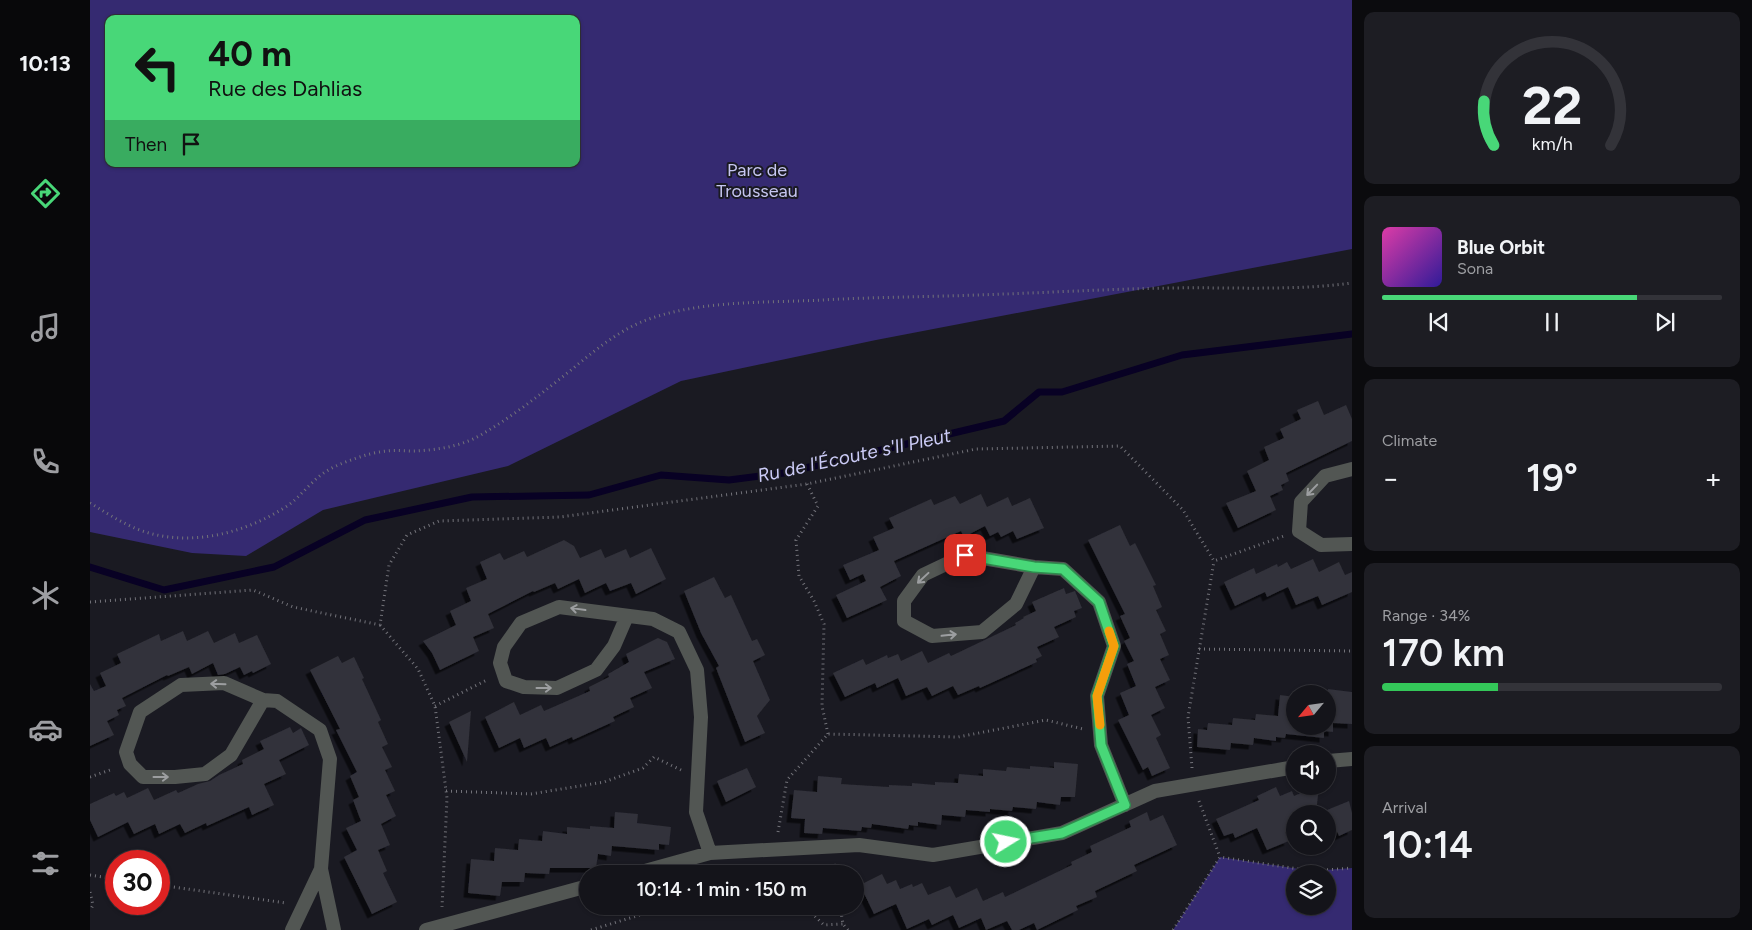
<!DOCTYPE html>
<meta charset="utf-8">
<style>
:root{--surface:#14141a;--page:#1d1d23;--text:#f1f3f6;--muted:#9d9ea2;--line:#333339;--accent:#48d778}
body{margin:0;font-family:Figtree,sans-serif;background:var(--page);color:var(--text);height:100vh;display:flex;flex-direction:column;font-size:19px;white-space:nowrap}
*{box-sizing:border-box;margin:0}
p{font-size:16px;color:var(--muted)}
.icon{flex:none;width:28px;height:28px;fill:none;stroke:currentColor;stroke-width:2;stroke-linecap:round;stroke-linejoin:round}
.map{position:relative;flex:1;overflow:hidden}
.panel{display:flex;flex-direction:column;gap:12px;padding:12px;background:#0b0b0e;width:400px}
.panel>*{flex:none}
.guide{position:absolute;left:15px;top:15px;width:475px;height:152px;border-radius:10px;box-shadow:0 1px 4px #0004,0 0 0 1px var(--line);background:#48d778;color:#111;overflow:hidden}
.needle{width:32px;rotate:241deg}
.fabs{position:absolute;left:1196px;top:685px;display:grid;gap:10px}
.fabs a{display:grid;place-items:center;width:50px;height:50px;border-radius:50%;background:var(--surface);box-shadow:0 1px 4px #0004,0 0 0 1px var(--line);font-size:25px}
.speed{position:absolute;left:15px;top:850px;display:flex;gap:10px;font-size:25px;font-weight:700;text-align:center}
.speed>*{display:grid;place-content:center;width:65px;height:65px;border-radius:50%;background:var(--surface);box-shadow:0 1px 4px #0004,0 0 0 1px var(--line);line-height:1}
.speed .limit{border:8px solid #d22;background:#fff;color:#111}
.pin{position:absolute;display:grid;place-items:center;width:42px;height:42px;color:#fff;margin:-21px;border-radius:10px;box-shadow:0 2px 8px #0006}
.me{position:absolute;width:55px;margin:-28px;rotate:80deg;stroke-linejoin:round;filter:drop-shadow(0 0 4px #0008)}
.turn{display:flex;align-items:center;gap:18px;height:105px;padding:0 20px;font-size:22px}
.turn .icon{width:65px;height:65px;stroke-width:2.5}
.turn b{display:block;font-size:35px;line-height:42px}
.then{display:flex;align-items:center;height:48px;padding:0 20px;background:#0003;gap:10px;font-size:19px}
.big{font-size:38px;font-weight:600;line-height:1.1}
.panel .widget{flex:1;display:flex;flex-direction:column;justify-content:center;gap:8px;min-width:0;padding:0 18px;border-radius:10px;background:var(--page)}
.panel .dial{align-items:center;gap:0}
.dial svg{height:130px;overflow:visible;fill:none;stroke:var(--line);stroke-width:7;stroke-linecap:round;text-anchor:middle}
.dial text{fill:var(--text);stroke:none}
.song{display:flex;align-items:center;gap:15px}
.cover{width:60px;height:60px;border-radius:8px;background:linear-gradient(135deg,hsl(320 70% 55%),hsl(250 70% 35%))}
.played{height:5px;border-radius:2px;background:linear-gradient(90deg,var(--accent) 75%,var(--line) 75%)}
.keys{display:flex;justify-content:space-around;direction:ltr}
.heat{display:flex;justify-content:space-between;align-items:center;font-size:28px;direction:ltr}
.charge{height:8px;border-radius:4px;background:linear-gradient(90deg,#34c759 34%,var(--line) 0)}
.trip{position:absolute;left:489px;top:865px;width:285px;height:50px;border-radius:25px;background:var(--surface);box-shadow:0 1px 4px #0004,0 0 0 1px var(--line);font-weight:600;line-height:50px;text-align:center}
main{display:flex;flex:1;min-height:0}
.dock{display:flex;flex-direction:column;width:90px;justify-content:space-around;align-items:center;background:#08080a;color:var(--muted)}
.dock .icon{width:35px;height:35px}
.dock .selected{color:var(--accent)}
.dock b{font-size:22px;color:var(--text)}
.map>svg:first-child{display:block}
</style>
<main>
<nav class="dock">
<b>10:13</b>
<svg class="icon selected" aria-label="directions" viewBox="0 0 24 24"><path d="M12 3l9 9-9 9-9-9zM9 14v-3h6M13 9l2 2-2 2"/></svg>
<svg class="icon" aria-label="music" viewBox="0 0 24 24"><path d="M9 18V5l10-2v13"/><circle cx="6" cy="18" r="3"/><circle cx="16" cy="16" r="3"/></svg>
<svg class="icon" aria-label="phone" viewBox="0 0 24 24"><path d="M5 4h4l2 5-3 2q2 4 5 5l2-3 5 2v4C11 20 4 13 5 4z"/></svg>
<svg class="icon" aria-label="climate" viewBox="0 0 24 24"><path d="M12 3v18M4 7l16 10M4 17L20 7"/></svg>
<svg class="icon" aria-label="car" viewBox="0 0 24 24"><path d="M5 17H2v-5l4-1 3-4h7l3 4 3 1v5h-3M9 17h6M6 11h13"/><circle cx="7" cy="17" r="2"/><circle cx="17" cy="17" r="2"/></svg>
<svg class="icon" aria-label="filters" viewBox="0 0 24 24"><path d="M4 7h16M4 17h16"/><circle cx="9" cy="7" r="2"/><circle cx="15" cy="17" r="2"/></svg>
</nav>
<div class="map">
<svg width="1262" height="930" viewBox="0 0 1262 930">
<defs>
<filter id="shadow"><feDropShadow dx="-4.5" dy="4.5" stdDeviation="0" flood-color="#0009"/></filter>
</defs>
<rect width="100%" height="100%" fill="#1a1a22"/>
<path fill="#352a71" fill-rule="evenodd" d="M0,0H1262V249L786,340L591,381L418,466L233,510L156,556L102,553L0,532ZM19,19H486V164H19Z
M1130,857L1222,871L1262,868V930H1083ZM1205,874H1238V906H1205Z"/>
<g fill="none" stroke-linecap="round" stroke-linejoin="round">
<path stroke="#080124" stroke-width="7" d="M0,567L74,590L184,567L275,520L382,497L499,495L571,475L639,480L694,473L914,421L949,392H972L1092,355L1262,334"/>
</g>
<path fill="#31313a" filter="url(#shadow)" d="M1228,401L1234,415L1256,405L1262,419V441L1196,473L1199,481L1191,485L1193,490L1180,496L1186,510L1148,528L1136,503L1166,491L1157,471L1179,460L1174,447L1194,438L1190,429L1211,419L1207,410Z
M891,494L897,507L918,497L922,506L940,498L954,528L927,539L923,531L911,537L908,532L900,536L895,526L874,537L871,531L804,561L811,576L790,587L797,600L757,618L746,595L776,581L773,574L760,580L753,565L789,550L783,537L804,528L799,518L841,499L844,505L865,496L870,504Z
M1030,525L1040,546L1045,543L1066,585L1063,586L1072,607L1066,610L1076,631L1070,634L1079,655L1070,659L1080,680L1065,687L1075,708L1061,715L1071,735L1066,738L1080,768L1062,776L1058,767L1053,770L1028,720L1039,715L1030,693L1046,686L1037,664L1044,661L1034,641L1040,638L1030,616L1035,614L998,540Z
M474,540L484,546L490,558L511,549L515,558L536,549L540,558L561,548L576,579L546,594L541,583L520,591L516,583L495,593L489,579L468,589L465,583L444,592L443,591L398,614L404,628L383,637L389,651L350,670L342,653L333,641L366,625L360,611L381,601L376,588L397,579L390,562L410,553L414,560L434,551L437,557Z
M1223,559L1229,572L1249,562L1255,575L1262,572V592L1232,605L1228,596L1206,605L1198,587L1177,597L1175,592L1145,606L1134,582L1164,568L1166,574L1187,564L1188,567L1197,562L1201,569Z
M624,577L635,598L641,595L662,641L667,639L675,655L663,661L680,700L667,716L675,733L655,742L626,668L629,666L611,633L594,591Z
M974,588L976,594L985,591L992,608L984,611L986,617L964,627L969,637L947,647L952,656L946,659L947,662L890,688L889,686L868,695L863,686L842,696L837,687L816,696L808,678L787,688L785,683L755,697L743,673L773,659L776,665L797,655L798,658L808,654L811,661L832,651L838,663L859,653L861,656L926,625L925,623L934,618L933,617L946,611L942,602Z
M93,631L97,641L118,631L124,643L145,633L149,643L167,635L181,664L163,673L162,671L154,675L150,667L135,674L128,675L123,663L102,674L99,667L78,676L77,675L32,698L36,706L27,710L29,715L17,721L24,735L0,746V684L4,691L16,686L10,673L31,663L27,654L69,634L71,641Z
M568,638L577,642L585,659L554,672L562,688L540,698L544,707L523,717L525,721L483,740L482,737L460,747L456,738L434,748L430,738L409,748L395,717L424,702L430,715L451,705L454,711L500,691L499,687L519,677L518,674L539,662L536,654Z
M248,656L252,663L264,657L274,678L272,679L291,720L288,722L298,744L292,747L302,767L295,770L305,791L296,795L306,816L291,824L300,845L288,850L297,871L293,873L307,902L282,914L254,857L267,850L256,828L271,821L263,800L269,797L260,776L267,772L246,730L250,729L220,670Z
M1238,689L1262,692V724L1243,723V732L1234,731V738L1196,734L1195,738L1186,737V741L1164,738L1163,745L1141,743L1140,750L1107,747L1108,729L1117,730L1118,723L1142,725L1143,718L1165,720L1166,714L1188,716L1190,695L1205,697V726H1238Z
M381,711L377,762L359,722Z
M200,727L203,733L211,728L219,745L189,760L196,774L174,784L184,805L162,815L159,807L117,826L116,823L95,833L90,824L69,834L65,824L44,834L38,822L8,837L0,820V804L24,793L26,796L34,792L37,798L58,788L64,800L86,790L88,793L108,784L120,781L129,775L153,764L152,760L174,749L170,741Z
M964,762L988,764L985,797H971L970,805L947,802L946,809L923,807L922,811L900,809V812L876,810L875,817L852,815L851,825L828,822V826L819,825L818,829L782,824L781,828L772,827L771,831L733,828L732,834L714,833L715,819L701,818L704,790L727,792L728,776L752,778L751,784L799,787V785L822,786V783L845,785V782L868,783L869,774L893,776V769L916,771L917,767L940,769V766L964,768Z
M657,768L666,787L636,802L627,781Z
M1226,786H1229L1226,814H1205V827L1195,832L1199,841L1177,850L1167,828L1145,838L1143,833L1134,836L1126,819L1169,800L1167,796L1186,787L1190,796L1202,791L1204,796Z
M1259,801L1262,813V830L1249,836L1237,810Z
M525,812L548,814L547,823L581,827L579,845L569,844V850L522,846L521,856L508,854L506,868H460L459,874L435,873L434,882H412L410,896L378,893L381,859L404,861L405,848L428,850L429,839L452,841L453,831L477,834V827L500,829V826L524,828Z
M1057,812L1060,821L1073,815L1087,845L1044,865L1047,871L1005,891L1007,897L986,906L988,910L947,930L944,923L929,930H922L917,921L896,930L891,918L869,928L863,915L842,925L839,919L817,929L806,904L784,914L770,885L792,874L797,884L806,880L810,889L822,884L823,887L832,883L838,895L860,886L866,898L887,888L893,901L913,892L915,897L982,865L981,862L1002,852L1000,846L1041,827L1039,821Z"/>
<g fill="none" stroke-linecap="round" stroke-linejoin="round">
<path stroke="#73737a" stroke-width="3" stroke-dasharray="1 4" stroke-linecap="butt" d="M717,484L728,506L706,540L709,576L724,601L734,624L732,706L738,734
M0,503C15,512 30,522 47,529C95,548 151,535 194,508C206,501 214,490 224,481C235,470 249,464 264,459C275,455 286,452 297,451C306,450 315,451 324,451C348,450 374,446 394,433C421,417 446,398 471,378C499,356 525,331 559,319C614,300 675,303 732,300C784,297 835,297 887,295C951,293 1016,289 1081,288C1142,287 1202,291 1262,283
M0,602L163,590L203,607L290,625L299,565L317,535L349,521L470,517L717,484L886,449L1030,446L1093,510L1124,561L1194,536
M290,625L328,669L345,706L357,798L352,907
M1109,649L1262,651
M345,706L397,680
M1102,768L1098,717L1124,561
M0,777L23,769
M356,791L441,794L514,782L553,768L564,757L591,770
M1109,801L1130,857
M688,832L697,780L738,734L868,737L956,720L993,729
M744,864L745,874
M0,875L26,879
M69,885L196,903
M0,892L3,905L0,911
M714,906L734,925L753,924
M750,906L753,924L758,930
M501,930L566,910L588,906
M1083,930L1130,857L1222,871L1262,868"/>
<path stroke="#525653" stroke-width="14" d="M1262,469L1235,476L1211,502L1209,531L1231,545L1262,544
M944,567L926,604L892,632L842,636L814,621V601L833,575L875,555L944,567L973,569L1009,602L1024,646L1007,696L1011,745L1035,805
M537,616L524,646L506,670L467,688L434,687L416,681L410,663L414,647L431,623L469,607L563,619L589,632L607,670L611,717L606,812L620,853
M173,700L141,755L115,774L85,777H53L40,764L36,752L50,712L91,685L134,683L173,700L187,701L230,730L240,759L231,869L244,930
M1238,761L1262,759
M544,874L620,853L769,845L843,855L972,833L1065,791L1205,767
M202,930L231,869
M336,930L498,886"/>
</g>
<defs><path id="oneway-shaft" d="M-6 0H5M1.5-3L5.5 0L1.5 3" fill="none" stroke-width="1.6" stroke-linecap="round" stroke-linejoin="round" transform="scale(1.25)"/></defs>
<g stroke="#9c9ea0">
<use href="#oneway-shaft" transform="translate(1222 490) rotate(134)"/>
<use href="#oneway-shaft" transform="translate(833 578) rotate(137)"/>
<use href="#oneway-shaft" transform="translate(488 609) rotate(-172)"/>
<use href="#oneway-shaft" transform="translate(859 635) rotate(-6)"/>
<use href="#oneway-shaft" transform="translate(128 684) rotate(-178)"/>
<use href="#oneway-shaft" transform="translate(454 688)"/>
<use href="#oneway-shaft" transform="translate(71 777)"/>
</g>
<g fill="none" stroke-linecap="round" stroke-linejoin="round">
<g stroke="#2f8c4e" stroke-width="12">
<path id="route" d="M875,555L944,567L973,569L1009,602L1024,646L1007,696L1011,745L1035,805L972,833L916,842"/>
</g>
<use href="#route" stroke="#48d778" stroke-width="9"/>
<path stroke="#f59e0b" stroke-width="9" d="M1010,725L1007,696L1024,646L1019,631"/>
</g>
<g text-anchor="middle" stroke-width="4" stroke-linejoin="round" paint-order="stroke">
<g font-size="18" fill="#c6c6f1" stroke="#1a1a22">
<text x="667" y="176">Parc de<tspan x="667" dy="21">Trousseau</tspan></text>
</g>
<g font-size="19" font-style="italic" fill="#cbcbf6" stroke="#1a1a22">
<text transform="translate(764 455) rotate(-12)" y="7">Ru de l'Écoute s'Il Pleut</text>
</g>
</g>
</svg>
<div class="fabs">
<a><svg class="needle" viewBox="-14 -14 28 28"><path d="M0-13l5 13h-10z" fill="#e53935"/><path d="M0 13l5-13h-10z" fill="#9d9ea2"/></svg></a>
<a><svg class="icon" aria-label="sound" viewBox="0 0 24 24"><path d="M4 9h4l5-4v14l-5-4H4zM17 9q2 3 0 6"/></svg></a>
<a><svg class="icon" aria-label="search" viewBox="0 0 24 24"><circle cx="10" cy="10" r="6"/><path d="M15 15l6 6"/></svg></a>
<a><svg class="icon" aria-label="layers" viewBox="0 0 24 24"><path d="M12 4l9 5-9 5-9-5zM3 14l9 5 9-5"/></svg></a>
</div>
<div class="speed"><div class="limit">30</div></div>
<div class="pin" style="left:875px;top:555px;background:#d93025"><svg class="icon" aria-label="arrive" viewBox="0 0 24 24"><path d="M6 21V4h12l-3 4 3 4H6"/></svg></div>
<svg class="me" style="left:916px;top:842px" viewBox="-20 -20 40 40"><circle r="17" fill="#48d778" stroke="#fff" stroke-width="3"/><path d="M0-11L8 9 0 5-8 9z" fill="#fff"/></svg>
<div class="trip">10:14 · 1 min · 150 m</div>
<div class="guide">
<div class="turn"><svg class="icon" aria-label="left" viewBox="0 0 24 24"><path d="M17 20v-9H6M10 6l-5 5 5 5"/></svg><div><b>40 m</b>Rue des Dahlias</div></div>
<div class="then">Then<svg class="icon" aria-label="arrive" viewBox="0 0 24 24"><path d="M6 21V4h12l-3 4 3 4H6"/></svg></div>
</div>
</div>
<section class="panel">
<div class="widget dial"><svg viewBox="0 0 100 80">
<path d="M14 69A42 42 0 1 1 86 69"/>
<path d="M14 69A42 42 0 0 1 8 42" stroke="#48d778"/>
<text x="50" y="56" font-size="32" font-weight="700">22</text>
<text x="50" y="72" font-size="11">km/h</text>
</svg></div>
<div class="widget">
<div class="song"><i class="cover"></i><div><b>Blue Orbit</b><p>Sona</p></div></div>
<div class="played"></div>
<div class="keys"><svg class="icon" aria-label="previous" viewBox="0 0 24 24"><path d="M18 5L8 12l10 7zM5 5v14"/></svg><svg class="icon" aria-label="pause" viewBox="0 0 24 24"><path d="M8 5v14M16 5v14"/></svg><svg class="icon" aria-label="next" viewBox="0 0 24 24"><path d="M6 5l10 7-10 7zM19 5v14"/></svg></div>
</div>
<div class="widget"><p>Climate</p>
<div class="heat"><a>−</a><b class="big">19°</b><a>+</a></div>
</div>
<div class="widget"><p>Range · 34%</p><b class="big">170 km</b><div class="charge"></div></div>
<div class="widget"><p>Arrival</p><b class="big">10:14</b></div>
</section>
</main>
